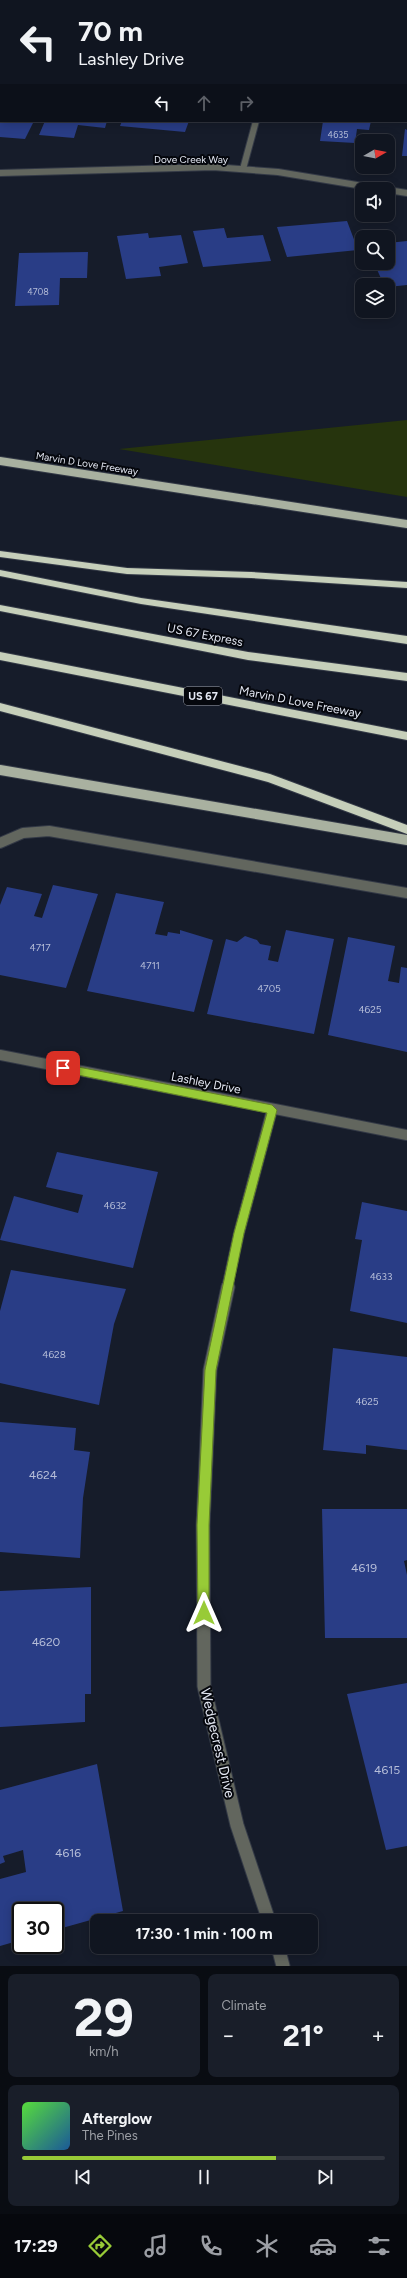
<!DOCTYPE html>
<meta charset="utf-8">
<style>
:root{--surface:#101520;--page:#191e29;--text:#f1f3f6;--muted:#9c9fa5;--line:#30343e;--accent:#98cb37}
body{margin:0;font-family:Figtree,sans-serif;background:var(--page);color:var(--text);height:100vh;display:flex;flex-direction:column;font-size:15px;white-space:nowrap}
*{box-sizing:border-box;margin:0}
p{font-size:13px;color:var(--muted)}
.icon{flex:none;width:22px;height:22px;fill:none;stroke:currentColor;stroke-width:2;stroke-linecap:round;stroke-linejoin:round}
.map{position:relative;height:1966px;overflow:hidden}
.side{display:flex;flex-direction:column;gap:8px;padding:8px;background:#090c12;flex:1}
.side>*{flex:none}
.hud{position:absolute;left:0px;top:0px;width:407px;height:122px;box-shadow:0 2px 10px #0003,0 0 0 1px var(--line);background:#101520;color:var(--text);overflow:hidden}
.needle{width:26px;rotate:81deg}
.buttons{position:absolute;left:355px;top:134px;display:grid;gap:8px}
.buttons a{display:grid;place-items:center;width:40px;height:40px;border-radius:8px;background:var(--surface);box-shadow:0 2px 10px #0003,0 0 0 1px var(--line);font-size:20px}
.speed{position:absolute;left:12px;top:1902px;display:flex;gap:8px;font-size:20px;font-weight:700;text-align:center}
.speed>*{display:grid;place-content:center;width:52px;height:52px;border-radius:50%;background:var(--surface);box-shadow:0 2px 10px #0003,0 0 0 1px var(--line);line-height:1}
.speed .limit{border:2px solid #111;border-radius:6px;background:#fff;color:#111}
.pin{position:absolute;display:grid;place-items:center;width:34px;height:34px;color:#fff;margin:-17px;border-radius:8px;box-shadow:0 2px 6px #0006}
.me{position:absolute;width:44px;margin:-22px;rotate:0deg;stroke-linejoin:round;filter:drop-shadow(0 0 3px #0008)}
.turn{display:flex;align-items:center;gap:14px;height:84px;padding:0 12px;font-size:18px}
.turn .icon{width:52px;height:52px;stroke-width:2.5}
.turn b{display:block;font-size:28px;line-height:34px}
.lanes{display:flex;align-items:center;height:38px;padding:0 12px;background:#0003;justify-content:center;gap:20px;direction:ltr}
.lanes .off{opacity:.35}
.big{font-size:30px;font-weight:700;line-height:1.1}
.side .widget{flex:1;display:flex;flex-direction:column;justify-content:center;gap:6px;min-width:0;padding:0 14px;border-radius:8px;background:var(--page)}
.side .dial{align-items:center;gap:0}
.dial b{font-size:52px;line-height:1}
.song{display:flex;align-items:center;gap:12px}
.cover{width:48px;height:48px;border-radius:6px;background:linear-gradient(135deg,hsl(110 70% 55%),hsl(210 70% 35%))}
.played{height:4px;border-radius:2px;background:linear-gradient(90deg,var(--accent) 70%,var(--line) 70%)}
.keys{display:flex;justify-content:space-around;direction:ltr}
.heat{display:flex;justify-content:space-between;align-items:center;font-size:22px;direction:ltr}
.side .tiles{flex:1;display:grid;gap:8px;grid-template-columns:1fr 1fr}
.widget:last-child{grid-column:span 2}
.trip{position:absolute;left:90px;top:1914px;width:228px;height:40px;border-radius:8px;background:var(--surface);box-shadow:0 2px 10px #0003,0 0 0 1px var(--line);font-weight:700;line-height:40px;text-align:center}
.tab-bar{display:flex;height:64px;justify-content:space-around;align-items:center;background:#06080d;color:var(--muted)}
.tab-bar .icon{width:28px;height:28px}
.tab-bar .on{color:var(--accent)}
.tab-bar b{font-size:18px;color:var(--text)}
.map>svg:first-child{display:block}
</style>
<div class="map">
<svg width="407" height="1966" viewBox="0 0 407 1966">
<rect width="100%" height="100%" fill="#161c2a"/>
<path fill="#26340d" d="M407,420V497L119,449Z"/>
<path fill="#293d86" d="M0,121H34L25,139L0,137Z
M45,121H107L105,128L78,125L74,138L39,135Z
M122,121H189L185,132L120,126Z
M323,121H371L369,130L357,129L355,143L320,141Z
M405,129L407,130V156H402Z
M347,221L358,250L287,257L277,227Z
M224,228L227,238L263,235L271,261L203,267L193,231Z
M148,233L149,238L181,235L188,263L159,267L161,276L126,279L117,236Z
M407,241V285L388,287L384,285L374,263H388V243Z
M88,252L87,278H60L59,305L15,306L19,253Z
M53,885L98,894L66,988L0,975V905L7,887L42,894L34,916L42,918Z
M116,893L164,902L155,934L167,936L168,932L180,934V930L213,940L194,1012L87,991Z
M286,930L334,939L314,1034L207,1014L226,939L237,942L245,936L257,940L260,944L271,946L268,960L278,962Z
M348,937L395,946L388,981L399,983L401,967L407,968V1052L328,1035Z
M57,1152L158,1172L133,1268L0,1240L14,1196L78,1213L83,1195L46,1187Z
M362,1202L407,1211V1323L350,1311L362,1240L355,1239Z
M11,1270L126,1289L114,1324L99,1405L0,1383V1311Z
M333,1348L407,1357V1450L366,1445V1454L323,1450Z
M0,1422L76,1428L74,1450L90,1452L83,1498L80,1558L0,1552Z
M322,1509H407V1560L404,1561L407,1575V1638H325Z
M91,1587V1694H85V1722L0,1727V1591Z
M407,1683V1846L386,1850L347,1694Z
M97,1764L123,1911L55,1930V1911H21V1940L0,1946V1879L26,1872L23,1850L3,1856L5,1862L0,1864V1790Z"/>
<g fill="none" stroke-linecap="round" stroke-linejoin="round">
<g stroke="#333946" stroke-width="8">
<path id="minor-far2" d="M243,169L256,121
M0,173L213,167L278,172L381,189
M388,190L407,193"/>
</g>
<g stroke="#333946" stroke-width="12">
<path id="minor-far1" d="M0,843L23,833L49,831L407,893
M0,1055L407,1135
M227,1288L239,1233L272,1110"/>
</g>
<g stroke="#333946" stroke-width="15">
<path id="minor" d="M228,1287L210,1370L203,1525L204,1686L237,1825L269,1921
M278,1947L283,1966"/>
</g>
<g stroke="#333946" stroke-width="10">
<path id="major-far1" d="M0,461L407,524"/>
</g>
<g stroke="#333946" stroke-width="12">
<path id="major" d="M0,770L407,840"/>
</g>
<g stroke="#333946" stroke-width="2">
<path id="highway" d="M0,551L127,568L251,572L407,582V588L251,578L127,574L0,557Z
M0,570L141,598L407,636V644L141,604L0,576Z
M0,605L248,652L407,673V681L248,660L0,611Z
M0,652L407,732V740L0,660Z
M0,703L270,774L407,825V834L268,782L0,711Z"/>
</g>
<use href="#minor-far2" stroke="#62665e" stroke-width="6"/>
<use href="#minor-far1" stroke="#62665e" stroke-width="10"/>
<use href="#minor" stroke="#62665e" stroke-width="13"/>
<use href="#major-far1" stroke="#a9b1a0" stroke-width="8"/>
<use href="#major" stroke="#a9b1a0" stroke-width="10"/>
<use href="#highway" fill="#c6cfba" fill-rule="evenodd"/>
</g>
<path fill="#98cb37" stroke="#638424" d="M63,1064L272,1105L277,1110L244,1233L216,1370L209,1525V1613L208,1617L204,1619L199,1617L198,1613L197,1525L205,1370L234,1233L267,1113L63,1072L58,1068Z"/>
<g text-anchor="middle" stroke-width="4" stroke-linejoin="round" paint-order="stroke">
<g font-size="9" fill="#b5bdd8">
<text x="338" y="138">4635</text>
<text x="38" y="295">4708</text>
</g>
<g font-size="10" fill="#e4e8f3" stroke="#05070d">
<text x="191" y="163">Dove Creek Way</text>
<text transform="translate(87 463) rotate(9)" y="4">Marvin D Love Freeway</text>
</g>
<g font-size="10" fill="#b5bdd8">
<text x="40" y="951">4717</text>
<text x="150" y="969">4711</text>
<text x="269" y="992">4705</text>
<text x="370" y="1013">4625</text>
<text x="115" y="1209">4632</text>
<text x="381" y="1280">4633</text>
<text x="54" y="1358">4628</text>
<text x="367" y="1405">4625</text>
</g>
<rect fill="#05070d" stroke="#a1a4ae" stroke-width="1" x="184" y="687" width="38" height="18" rx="3"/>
<g font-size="11" font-weight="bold" fill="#e4e8f3">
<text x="203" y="700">US 67</text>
</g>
<g font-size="12" fill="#e4e8f3" stroke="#05070d">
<text transform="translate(205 635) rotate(11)" y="4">US 67 Express</text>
<text transform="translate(300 702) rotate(11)" y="4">Marvin D Love Freeway</text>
<text transform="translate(206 1083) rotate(11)" y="4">Lashley Drive</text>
</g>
<g font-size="12" fill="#b5bdd8">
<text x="43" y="1479">4624</text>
<text x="364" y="1572">4619</text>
<text x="46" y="1646">4620</text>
<text x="387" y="1774">4615</text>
<text x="68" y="1857">4616</text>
</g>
<g font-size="14" fill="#e4e8f3" stroke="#05070d">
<text transform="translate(218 1743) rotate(77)" y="5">Wedgecrest Drive</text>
</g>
</g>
</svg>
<div class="buttons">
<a><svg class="needle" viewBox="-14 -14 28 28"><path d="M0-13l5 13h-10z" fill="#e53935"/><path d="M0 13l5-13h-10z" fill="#9c9fa5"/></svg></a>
<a><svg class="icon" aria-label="sound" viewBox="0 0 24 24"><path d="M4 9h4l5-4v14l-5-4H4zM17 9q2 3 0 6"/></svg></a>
<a><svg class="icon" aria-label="search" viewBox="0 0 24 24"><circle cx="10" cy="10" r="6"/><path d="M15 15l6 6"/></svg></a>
<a><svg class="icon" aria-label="layers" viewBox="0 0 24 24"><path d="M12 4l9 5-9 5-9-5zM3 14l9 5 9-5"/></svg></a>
</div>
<div class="speed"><div class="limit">30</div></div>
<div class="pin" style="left:63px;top:1068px;background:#d93025"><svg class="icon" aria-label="arrive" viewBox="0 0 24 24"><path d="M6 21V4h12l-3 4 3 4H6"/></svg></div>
<svg class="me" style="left:204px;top:1613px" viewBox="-20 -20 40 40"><path d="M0-17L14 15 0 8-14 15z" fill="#98cb37" stroke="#fff" stroke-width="4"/></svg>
<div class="trip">17:30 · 1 min · 100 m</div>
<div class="hud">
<div class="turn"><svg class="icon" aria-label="left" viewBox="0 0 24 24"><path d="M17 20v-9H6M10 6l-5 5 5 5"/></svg><div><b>70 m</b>Lashley Drive</div></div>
<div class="lanes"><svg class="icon" aria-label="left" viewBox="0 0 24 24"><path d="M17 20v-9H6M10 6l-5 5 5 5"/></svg><svg class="icon off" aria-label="ahead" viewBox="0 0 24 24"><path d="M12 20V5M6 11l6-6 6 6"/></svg><svg class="icon off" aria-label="right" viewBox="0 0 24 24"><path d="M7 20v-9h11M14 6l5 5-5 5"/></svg></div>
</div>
</div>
<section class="side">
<div class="tiles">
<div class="widget dial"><b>29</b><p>km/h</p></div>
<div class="widget"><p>Climate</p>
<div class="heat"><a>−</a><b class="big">21°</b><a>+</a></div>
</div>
<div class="widget">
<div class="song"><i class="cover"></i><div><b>Afterglow</b><p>The Pines</p></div></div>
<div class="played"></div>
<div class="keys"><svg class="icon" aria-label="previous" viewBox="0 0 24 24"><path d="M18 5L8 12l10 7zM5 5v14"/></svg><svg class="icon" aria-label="pause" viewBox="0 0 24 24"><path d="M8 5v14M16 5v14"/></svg><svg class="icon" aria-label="next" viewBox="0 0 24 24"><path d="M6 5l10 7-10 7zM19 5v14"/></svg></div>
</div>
</div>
</section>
<nav class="tab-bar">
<b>17:29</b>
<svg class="icon on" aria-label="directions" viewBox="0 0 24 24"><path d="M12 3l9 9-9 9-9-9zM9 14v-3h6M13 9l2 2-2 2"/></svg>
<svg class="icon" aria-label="music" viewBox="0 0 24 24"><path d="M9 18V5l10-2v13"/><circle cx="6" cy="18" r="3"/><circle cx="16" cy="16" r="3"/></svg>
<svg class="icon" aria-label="phone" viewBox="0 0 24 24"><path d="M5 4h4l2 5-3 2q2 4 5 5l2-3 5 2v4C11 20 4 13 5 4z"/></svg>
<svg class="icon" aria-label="climate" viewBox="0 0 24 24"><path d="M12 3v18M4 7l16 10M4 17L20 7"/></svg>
<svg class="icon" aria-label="car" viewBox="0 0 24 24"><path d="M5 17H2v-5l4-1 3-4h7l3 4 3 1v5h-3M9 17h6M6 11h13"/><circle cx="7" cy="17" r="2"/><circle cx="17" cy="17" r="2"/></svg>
<svg class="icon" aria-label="filters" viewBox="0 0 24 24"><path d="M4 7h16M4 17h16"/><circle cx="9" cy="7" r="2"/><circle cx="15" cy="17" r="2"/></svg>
</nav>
